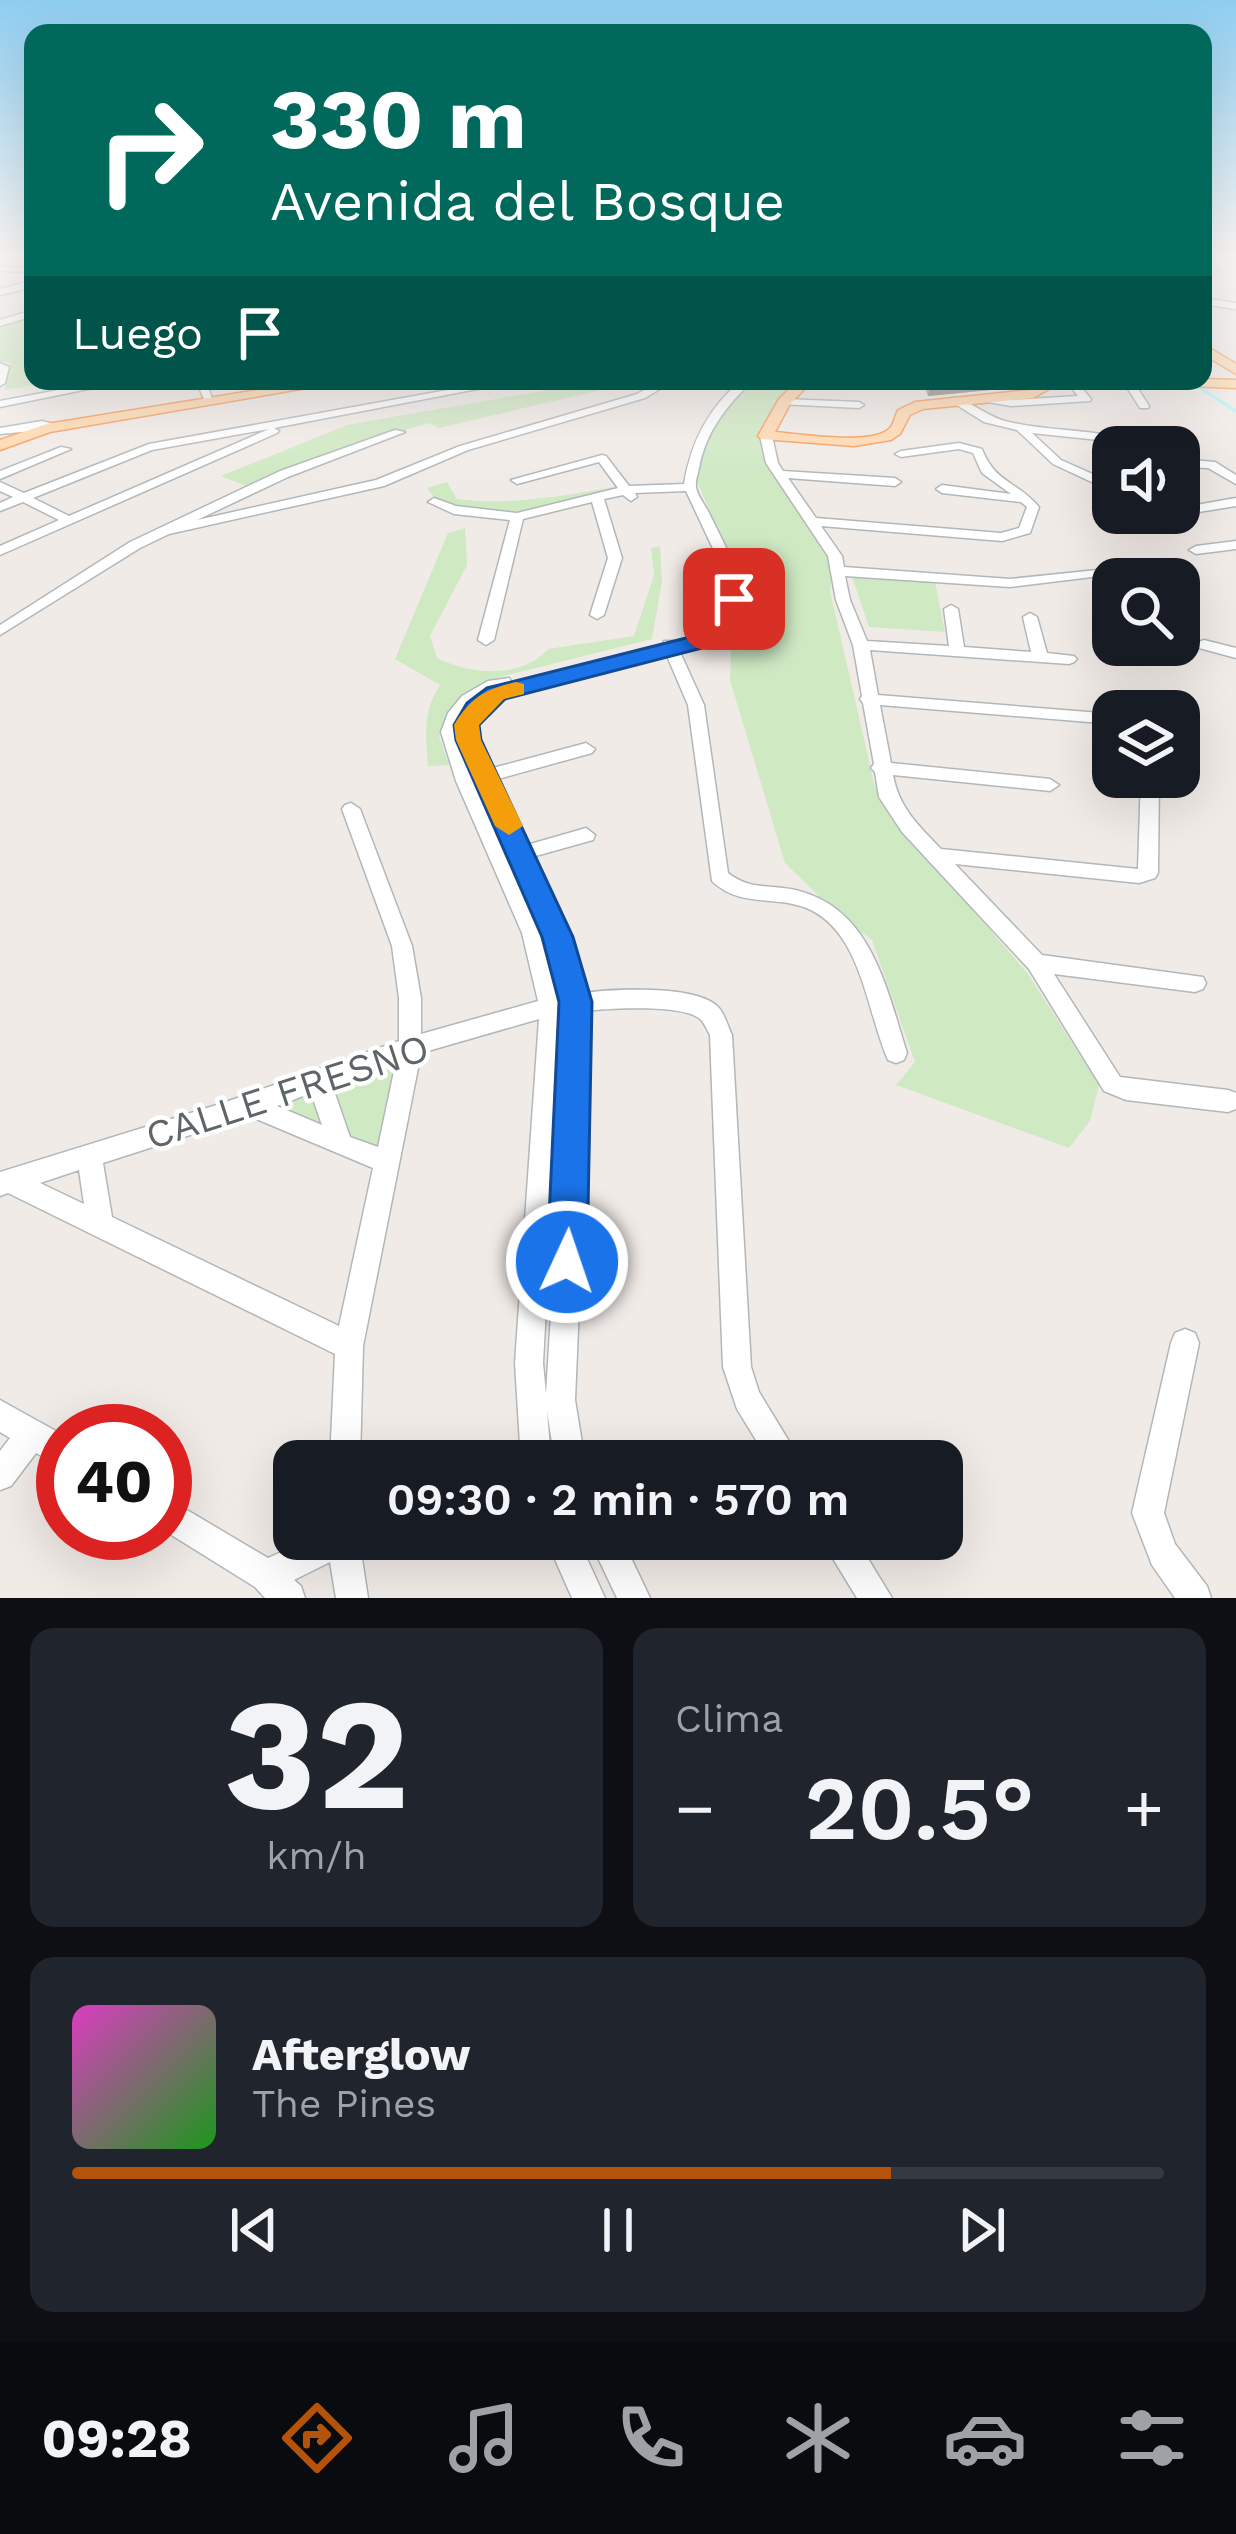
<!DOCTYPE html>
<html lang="es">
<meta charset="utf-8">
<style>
:root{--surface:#171b24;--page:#20242c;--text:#f1f3f6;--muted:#9ea1a6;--line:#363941;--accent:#b45309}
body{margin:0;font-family:"Work Sans",sans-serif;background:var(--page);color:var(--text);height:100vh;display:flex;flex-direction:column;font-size:45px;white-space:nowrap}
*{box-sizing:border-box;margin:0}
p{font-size:39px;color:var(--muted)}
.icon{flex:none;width:66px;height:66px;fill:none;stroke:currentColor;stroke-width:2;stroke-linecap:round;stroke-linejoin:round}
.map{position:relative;height:1598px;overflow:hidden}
.details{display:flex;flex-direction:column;gap:30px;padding:30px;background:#0d0f14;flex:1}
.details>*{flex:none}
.guide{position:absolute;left:24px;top:24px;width:1188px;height:366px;border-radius:24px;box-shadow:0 12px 48px #0002;background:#00695c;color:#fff;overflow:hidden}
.tools{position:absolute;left:1092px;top:426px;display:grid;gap:24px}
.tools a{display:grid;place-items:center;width:108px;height:108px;border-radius:24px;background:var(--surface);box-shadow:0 12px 48px #0002;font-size:60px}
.speed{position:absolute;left:36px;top:1404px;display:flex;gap:24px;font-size:60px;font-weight:700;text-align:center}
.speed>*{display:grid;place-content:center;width:156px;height:156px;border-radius:50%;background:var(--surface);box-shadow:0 12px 48px #0002;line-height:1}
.speed .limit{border:18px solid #d22;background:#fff;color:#111}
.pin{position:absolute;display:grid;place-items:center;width:102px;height:102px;color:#fff;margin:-51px;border-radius:24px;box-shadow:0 6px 18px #0006}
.me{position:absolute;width:132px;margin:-66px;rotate:3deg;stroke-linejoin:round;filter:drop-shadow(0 0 9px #0008)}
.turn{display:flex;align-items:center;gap:42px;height:252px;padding:0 48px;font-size:54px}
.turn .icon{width:156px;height:156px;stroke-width:2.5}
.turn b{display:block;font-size:84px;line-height:102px}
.then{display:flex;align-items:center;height:114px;padding:0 48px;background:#0003;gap:24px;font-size:45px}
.big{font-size:90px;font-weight:600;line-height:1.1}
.details .card{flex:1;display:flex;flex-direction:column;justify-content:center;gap:18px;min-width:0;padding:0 42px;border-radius:24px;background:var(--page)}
.details .dial{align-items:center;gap:0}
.dial b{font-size:156px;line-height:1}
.song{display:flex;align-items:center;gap:36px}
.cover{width:144px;height:144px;border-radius:18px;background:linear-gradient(135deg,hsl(310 70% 55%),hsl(120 70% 35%))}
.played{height:12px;border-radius:6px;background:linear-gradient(90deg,var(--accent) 75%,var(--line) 75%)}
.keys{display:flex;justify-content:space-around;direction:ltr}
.heat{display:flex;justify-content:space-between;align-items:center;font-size:66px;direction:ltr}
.details .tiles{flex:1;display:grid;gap:30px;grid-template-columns:1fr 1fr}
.card:last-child{grid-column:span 2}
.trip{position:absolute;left:273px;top:1440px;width:690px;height:120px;border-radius:24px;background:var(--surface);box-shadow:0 12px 48px #0002;font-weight:600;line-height:120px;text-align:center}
.tab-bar{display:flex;height:192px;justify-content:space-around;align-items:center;background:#090b0e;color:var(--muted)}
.tab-bar .icon{width:84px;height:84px}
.tab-bar .active{color:var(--accent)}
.tab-bar b{font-size:54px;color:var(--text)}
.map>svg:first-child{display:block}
</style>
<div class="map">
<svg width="1236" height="1598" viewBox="0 0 1236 1598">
<rect width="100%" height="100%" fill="#f1ebe7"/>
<path fill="#cfe9c3" d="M33,314V381H59L5,390L10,362H0V323Z
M599,381L610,388L439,428L429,423L330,452L246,486L221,476L347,425Z
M752,381H799L775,408L765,456L826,553L833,568L830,591L875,787L893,817L1028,974L1099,1085L1090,1121L1069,1148L896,1085L915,1062L872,940L839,916L785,863L730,680L732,629L741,584L696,479L707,437L740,389Z
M447,482L457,499C508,506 563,496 614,487L612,493C568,503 455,533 427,488Z
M465,528L467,565L430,636L437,658C469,674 521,680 548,649L634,636L654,575L651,548L660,546L662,581L652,639L492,679L468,691L439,736L449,765L428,766C426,735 422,712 440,685L395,659L448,533Z
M852,577L935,582L945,632L869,627Z
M410,1049L385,1161L250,1105Z"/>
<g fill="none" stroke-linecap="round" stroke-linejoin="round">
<path stroke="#a9f4ff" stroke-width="3" d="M1197,386L1236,411"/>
<g stroke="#b2b7ba" stroke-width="3">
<path id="minor" d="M1203,265L1216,269L1217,271L1203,277L1206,271Z
M0,267L33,268V272L0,271Z
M33,281V287L0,295V289Z
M1203,298L1236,303V309L1203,304Z
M33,310V316L0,326V320Z
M0,363L9,367L5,383L0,386Z
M106,381H127L0,407V401Z
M196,381H206L213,401H205Z
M497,381H519L274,428L279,431L277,433L0,555V546L59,520L23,502L0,511V503L13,497L0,491V482L24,493L149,444ZM269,429L69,516L33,498L152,450Z
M660,381H673L645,398L468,450L384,486L169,534L140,548L0,635V625L130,542L280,471L395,430L405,432L288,477L197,520L376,480L460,446L637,394Z
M741,381H752C726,407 706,431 699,468C698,474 695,481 696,487C697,495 705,505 709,513C738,572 773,629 680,652L704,705L728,873C750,891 774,884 799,891C872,910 887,990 907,1053L904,1060L896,1063L888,1060C865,1008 861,918 793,904C763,898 736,904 712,881L688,705L667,656L502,697L482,711L474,725L493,768L586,743L595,749L592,753L498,779L527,845L586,828L595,835L593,840L532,857L567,937L583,993C612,989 699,984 719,1008C725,1015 728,1027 732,1035L751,1367L759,1392L801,1461H769L737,1409L723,1367L710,1035C707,1030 704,1022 700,1019C684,1004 608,1008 586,1011V1139L575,1400L585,1461H555L547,1411L551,1461H521L515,1363L539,1019L421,1053L363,1346L360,1461H330L335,1354L8,1193L0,1196V1172L223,1103L399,1041V998L392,946L342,809L345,805L351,803L360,809L412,946L421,998V1034L538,1001L522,933L456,781L441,732L448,713L462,696L488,681L509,678L511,681L495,689L663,648L664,641H674L677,644L691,639L686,635C707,612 721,593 708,561L717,557L686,491L635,493L637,497L631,501L623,495L604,499L622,558L604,615L597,619L590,615L608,558L592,502L523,519L494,640L486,645L478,640L510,520L454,514L428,502L434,498L456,506L517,513L618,488L599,462L517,484L511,480L602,455L606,456L629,486L684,484C691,442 708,408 741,381ZM727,597V599L718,624L708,629L721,611ZM459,727L478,773L472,774L457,732ZM482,783L510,850L506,851L476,785ZM515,862L547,937L563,997H559L542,933L511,864ZM562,1015H564L562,1139L546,1394L543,1363ZM396,1062L378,1147L350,1137L332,1085ZM311,1093L322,1125L277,1106ZM249,1116L373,1168L339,1326L112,1217L103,1163ZM79,1170L84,1204L40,1183Z
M1066,381H1076L1091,399L1090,401L1011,406L970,399L975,396L1011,400L1078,396Z
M1123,381H1133L1149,406L1148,408H1140Z
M952,398C970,400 986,416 1005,421C1039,430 1077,429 1112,436V440L1108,441L1032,433L1061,460L1113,483V492L1053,464L1017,430L984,422L952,402Z
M784,399L859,402L864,405L859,408L780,404L779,402Z
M42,421L62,426C50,431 17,432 0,434V428Z
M766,433L772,436L778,463L783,471L895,478L901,482L895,486L788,478L816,518L1001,533L1019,528L1027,507L1021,502L942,493L936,489L942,485L1011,494L982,473L973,453L959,449L901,457L895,454L901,451L959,443L982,449C995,483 1017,481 1039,507L1030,533L1002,541L821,526L842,556L844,567L1010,579L1097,570V576L1092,577L1010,587L845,576L850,600L867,641L949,646L944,609L951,605L958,609L964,647L1031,652L1023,617L1030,613L1037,617L1047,653L1074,656L1077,659L1074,662L1069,664L870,650L878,695L1113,714V724L880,705L891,763L1050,779L1059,785L1050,791L893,775C899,808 918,825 941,849L1138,869L1141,777H1159L1158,873L1155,878L1139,883L955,864L1042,955L1203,977L1206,983L1203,989L1195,992L1054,974L1120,1077L1228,1090L1236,1093V1109L1228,1112L1126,1100L1104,1091L1029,969L902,832L879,797L875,772L871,768L874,764L863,703L860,699L862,696L853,645L836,600L828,556L766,463L760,436Z
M1170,433L1180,435L1179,449V447H1169Z
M61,447L71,449L0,479V471Z
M1179,459L1215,462L1236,475V484L1208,468L1179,467Z
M1236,498V506L1143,521L1137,517L1144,513H1179V508Z
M1236,541V549L1196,554L1189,550L1196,546Z
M1204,640L1236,648V658L1199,648V642Z
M1185,1329L1195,1333L1199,1343L1164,1513L1175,1544L1207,1586L1211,1598H1175L1152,1565L1132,1513L1171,1343L1175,1333Z
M0,1400L63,1435V1467L36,1453L11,1486L0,1490V1451L10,1438L0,1432Z
M165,1497L268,1558L310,1539H359L368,1598H336L330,1562L294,1580L301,1586L305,1598H265L255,1587L165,1531Z
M546,1539H578L605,1598H572Z
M589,1539H622L650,1598H617Z
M821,1539H856L892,1598H857Z"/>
</g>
<g stroke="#f89a58" stroke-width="3">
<path id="major" d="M1203,344L1236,364V374L1203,354Z
M1203,379L1236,380V388L1161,385L1154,381Z
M314,381H347L50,432L0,450V440L47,424Z
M797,381H812L790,404L775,432C799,434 874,446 890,428C894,423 895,416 898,410L915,402L1030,390L1046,381H1063L1033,398L923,409L910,415L900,434L891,440L854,446L761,439L758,436L779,399Z"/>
</g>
<use href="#minor" fill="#fff" fill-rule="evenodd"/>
<use href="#major" fill="#ffd8ae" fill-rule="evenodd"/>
</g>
<path fill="#afaaa9" d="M922,381H992L990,390L928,396Z"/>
<path fill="#8f8b89" d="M965,381H992L990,390L928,396L931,384Z"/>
<path fill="#ccc6c4" stroke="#8f8b89" stroke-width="3" d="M929,381H965L931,384Z"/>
<linearGradient id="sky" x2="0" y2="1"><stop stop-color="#8fcef1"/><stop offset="0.53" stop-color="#f9f6f4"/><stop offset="1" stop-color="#f9f6f4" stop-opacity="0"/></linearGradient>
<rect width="1236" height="479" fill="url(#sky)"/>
<path fill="#1a73e8" stroke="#114b97" stroke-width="3" d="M734,592L745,599L735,626L714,645L505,699L479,725L481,740L573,937L592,1002L587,1262L581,1276L567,1282L553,1276L547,1262L559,1002L542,937L456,740L454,725L467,703L487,688L698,635L714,623L727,594Z"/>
<path fill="#f59e0b" d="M516,682L524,684V694L504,699L479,725L481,740L523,826L509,835L495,826L456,740L454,725C470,698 485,689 516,682Z"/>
<g text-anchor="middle" stroke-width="9" stroke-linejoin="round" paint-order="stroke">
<g font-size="39" fill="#5e6568" stroke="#fff">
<text transform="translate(287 1091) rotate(-18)" y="14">CALLE FRESNO</text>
</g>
</g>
</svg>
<div class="tools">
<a><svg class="icon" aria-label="sound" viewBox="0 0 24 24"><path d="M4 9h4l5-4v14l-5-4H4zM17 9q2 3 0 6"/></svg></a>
<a><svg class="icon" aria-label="search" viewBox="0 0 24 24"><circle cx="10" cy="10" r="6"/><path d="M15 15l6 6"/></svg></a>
<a><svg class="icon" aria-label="layers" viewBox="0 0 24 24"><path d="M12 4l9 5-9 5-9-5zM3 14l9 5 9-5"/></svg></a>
</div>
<div class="speed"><div class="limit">40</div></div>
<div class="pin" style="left:734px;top:599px;background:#d93025"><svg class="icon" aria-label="arrive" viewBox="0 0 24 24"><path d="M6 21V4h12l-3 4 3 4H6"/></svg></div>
<svg class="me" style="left:567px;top:1262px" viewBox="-20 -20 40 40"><circle r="17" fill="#1a73e8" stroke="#fff" stroke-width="3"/><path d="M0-11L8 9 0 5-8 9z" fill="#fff"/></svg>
<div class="trip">09:30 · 2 min · 570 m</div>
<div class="guide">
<div class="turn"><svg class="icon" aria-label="right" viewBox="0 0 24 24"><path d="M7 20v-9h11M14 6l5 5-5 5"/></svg><div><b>330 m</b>Avenida del Bosque</div></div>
<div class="then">Luego<svg class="icon" aria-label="arrive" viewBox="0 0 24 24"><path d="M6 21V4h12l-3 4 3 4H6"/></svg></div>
</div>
</div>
<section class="details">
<div class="tiles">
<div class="card dial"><b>32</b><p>km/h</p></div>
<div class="card"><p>Clima</p>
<div class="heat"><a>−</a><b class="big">20.5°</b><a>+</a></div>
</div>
<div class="card">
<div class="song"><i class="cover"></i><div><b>Afterglow</b><p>The Pines</p></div></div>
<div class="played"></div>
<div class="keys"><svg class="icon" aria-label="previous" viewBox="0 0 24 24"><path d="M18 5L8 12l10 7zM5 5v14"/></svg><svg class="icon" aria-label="pause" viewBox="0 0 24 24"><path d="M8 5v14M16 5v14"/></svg><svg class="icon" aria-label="next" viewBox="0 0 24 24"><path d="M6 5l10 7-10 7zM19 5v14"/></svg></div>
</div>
</div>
</section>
<nav class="tab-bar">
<b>09:28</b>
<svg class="icon active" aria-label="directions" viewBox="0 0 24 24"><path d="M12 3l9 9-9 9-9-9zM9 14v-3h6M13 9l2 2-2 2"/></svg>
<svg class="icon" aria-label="music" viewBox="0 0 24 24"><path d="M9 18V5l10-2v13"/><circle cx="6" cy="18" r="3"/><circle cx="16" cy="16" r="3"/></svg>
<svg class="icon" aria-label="phone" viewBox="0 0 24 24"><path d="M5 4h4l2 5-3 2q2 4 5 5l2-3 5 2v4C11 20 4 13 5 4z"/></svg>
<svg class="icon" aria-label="climate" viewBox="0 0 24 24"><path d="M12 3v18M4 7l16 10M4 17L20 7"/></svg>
<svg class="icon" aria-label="car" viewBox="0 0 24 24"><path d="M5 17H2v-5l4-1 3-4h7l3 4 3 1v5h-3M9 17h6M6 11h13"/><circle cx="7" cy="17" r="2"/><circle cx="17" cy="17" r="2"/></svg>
<svg class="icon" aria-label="filters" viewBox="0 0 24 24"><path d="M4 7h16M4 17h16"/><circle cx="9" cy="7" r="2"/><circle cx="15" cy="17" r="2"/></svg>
</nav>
